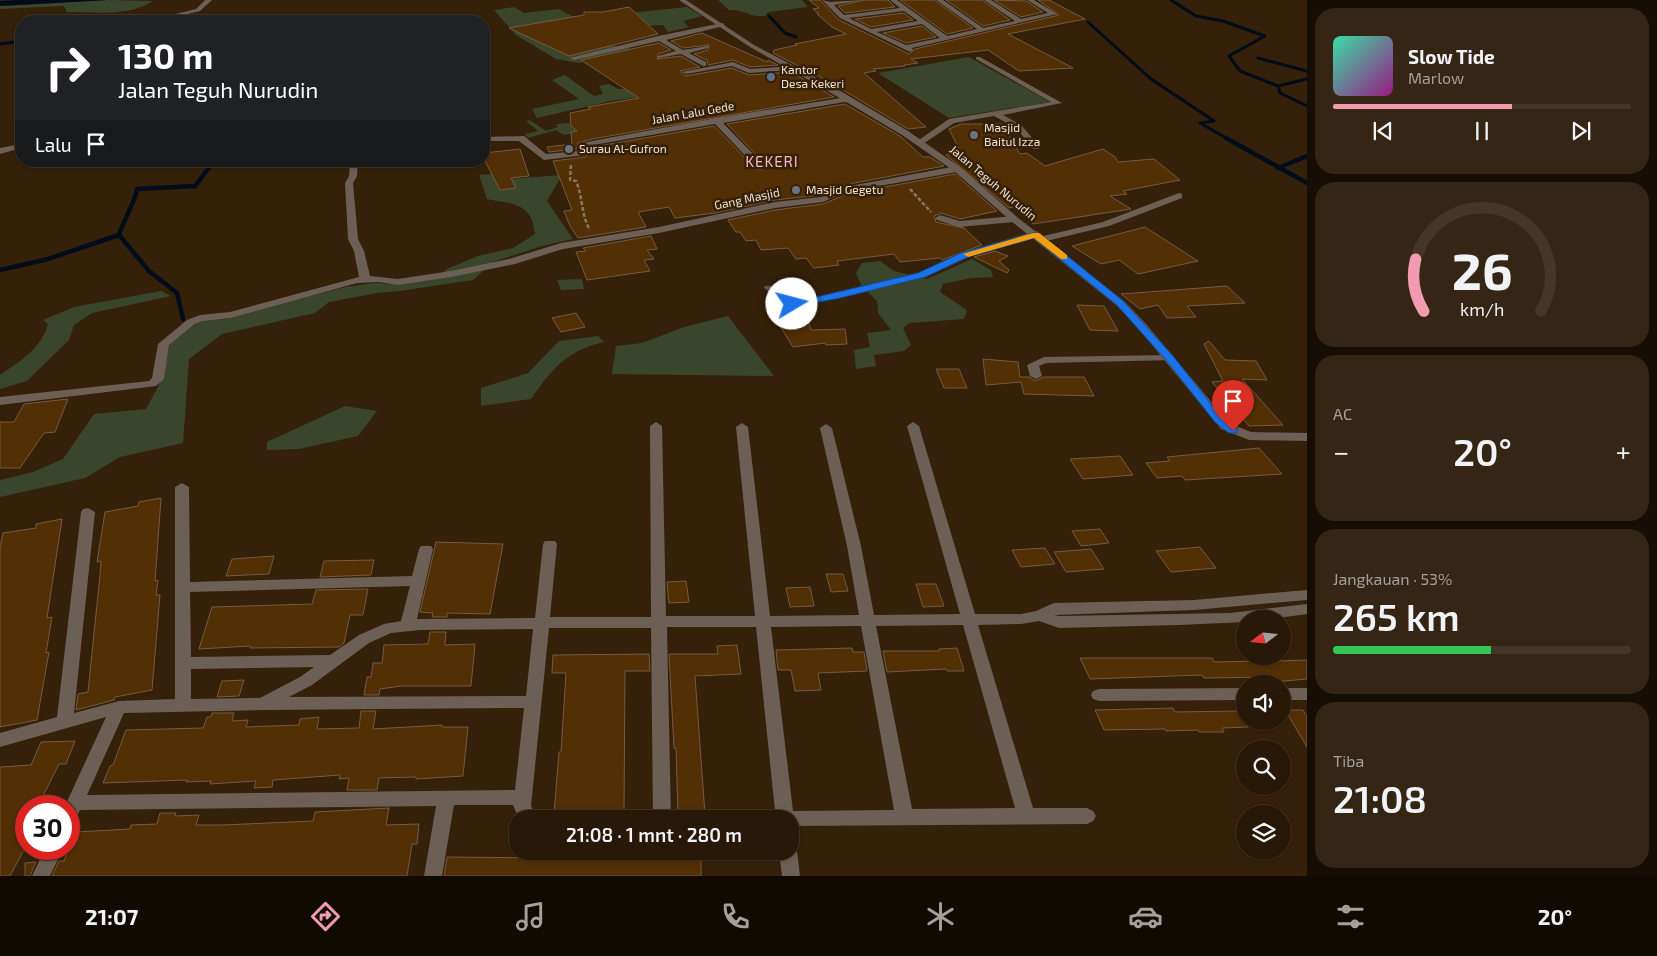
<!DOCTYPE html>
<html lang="id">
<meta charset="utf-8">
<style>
:root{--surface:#281807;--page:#342515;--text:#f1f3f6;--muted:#a5a09b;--line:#443728;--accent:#f29ab0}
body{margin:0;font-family:"Exo 2",sans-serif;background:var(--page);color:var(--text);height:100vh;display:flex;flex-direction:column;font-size:19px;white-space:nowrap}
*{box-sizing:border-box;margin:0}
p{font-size:16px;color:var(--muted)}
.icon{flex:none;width:28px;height:28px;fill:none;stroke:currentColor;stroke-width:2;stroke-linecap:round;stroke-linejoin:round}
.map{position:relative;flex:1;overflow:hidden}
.panel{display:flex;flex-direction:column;gap:8px;padding:8px;background:#160d04;width:350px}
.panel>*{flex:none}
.guide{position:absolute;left:15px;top:15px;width:475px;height:152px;border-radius:20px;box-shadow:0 1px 4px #0004,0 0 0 1px var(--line);background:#202124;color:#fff;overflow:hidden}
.needle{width:32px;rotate:254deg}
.fabs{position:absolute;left:1236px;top:610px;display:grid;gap:10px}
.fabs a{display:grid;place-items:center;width:55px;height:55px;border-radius:50%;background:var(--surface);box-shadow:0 1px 4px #0004,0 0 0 1px var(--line);font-size:25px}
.speed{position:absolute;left:15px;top:795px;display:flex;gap:10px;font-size:25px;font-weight:700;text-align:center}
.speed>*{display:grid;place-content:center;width:65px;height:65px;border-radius:50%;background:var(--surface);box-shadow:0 1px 4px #0004,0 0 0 1px var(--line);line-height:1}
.speed .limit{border:8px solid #d22;background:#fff;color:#111}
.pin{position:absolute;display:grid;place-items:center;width:42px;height:42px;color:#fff;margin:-51px -21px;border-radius:50% 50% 50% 0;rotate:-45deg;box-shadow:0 0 5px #0007}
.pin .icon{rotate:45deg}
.me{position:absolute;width:55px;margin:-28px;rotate:82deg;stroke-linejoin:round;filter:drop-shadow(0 0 4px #0008)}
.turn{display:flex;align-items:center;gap:18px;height:105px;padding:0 20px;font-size:22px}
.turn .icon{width:65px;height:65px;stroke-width:2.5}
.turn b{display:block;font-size:35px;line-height:42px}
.then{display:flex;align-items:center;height:48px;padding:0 20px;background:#0003;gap:10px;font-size:19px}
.big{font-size:38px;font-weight:600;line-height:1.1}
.panel .card{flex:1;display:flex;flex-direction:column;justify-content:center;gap:8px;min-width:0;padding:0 18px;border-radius:20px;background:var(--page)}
.panel .dial{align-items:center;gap:0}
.dial svg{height:130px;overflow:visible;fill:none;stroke:var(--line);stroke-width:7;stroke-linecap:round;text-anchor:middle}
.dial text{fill:var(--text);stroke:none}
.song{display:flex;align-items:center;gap:15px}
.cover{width:60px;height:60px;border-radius:8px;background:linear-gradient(135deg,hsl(160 70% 55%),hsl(310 70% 35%))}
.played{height:5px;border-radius:2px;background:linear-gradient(90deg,var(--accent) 60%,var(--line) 60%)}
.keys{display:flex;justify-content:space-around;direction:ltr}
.heat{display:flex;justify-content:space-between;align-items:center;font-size:28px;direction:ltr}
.charge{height:8px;border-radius:4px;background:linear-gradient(90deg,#34c759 53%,var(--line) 0)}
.trip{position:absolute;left:509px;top:810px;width:290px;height:50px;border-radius:20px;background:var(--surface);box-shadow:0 1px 4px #0004,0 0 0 1px var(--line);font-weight:600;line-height:50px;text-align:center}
.tabs{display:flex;height:80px;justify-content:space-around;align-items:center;background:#100a03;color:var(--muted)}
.tabs .icon{width:35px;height:35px}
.tabs .active{color:var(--accent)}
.tabs b{font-size:22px;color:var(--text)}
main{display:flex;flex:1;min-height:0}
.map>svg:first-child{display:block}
</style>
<main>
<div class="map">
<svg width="1307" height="876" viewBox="0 0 1307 876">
<rect width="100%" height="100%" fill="#352009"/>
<path fill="#39462c" d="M108,0L153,1C129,17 95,12 67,12L64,6L0,9V6Z
M718,0H802L808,7L768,12L765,16C747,17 745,9 729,10Z
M514,7L524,13L559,9L596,29L597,36L620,49L628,48L661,64L608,57L579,63L556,59L516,35L494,10Z
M687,7L702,16L683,21L689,27L668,32L663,25L645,26L630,13Z
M969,57L1050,102L949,118L878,73Z
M565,75L594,96L603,94L599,86L609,84L618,89H629L654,95L611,101L537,118L532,109L579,99L552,80Z
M530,120L546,131L558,127L556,124L567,123L595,128L603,137L584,140L575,133L564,135L556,130L528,138L525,134L538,131L526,121Z
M505,173L510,179L562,175L547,201L573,239L542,246L493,262L473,280L400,291L377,293L329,302L315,313L222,334L189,359L183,443L120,457L85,478L0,497V480L33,472L63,459L94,414L146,409L160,383L170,344L201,320L228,319L285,302L346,287L374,283L390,284L431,280L449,268L478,256L513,248L535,234C532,203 513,204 487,199L479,175Z
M972,259L991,270L993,277L971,278L943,284L940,292L967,310L964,319L910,323L903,328L911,345L904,351L874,355L876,366L856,369L854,350L870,347L867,333L891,330L878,313L877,301L861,285L856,273L862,263L880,261L894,271L927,279Z
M582,279L584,289L561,290L557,280Z
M161,291L171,296L92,313L74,325L69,340L27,381L0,389V375C19,362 42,348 48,324L43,320L74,307Z
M728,316L774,376L612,374L616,346L642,343L684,327Z
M598,336L604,342C566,351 553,368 531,399L481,406V388L528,373L559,341Z
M345,406L377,411L358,436L299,449L267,450V442Z"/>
<path fill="#000c1a" d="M18,0H108L0,6V1Z"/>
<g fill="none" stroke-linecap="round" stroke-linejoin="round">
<path stroke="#000c1a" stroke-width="3" d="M1171,0L1196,16L1223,21L1265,36L1229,56L1240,71L1278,86
M769,16L785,33L796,37
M1088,22L1151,79L1214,121L1200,123L1228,139
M0,44L21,41
M1258,58L1307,71
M1307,79L1278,86L1280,93L1307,106"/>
<path stroke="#000c1a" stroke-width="4.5" d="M1226,138L1307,183
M1278,168L1307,156
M0,270L48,259L119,235
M183,319L177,293L149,271L119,235C122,224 137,197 137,189L195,186L214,161"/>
</g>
<path fill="#522f05" stroke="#745b43" d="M809,0H820L839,20L909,54L915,49L1059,15L1038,0H1049L1085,19L1008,34L1073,68L1019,71L988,50L911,59L918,63L904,65L905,66L873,69L876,71L864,73L926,127L908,129L828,81L773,53L774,50L797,45L795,44L846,34L832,27L817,14H819L813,9L819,8Z
M865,0H888L895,7L845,13L838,6Z
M900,0H934L973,28L947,34Z
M946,0H982L1010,20L983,26Z
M994,0L1026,1L1043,12L1021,17Z
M629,7L658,34L569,56L509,28L584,15V12H603Z
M904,13L913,20L871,27L855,19Z
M922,26L936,37L906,43L883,33Z
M702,33L767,62L768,60L778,65L750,67L733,60L708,65L707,60L694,54L708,50L709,45L683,48L671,41Z
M659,43L671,50L658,54L657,59L681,56L700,67L680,71L685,76L732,68L749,75L791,72L834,97L592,139L578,143L577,149L549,152L547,147L572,144L571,132L577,131L571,126L570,113L591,109L588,107L639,98L581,60Z
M845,104L900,136L923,157H930L944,166L844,185L821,195L775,200L715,213L675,218L669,207L638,212L646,227L578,238L570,226L564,211L572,210L553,161L586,157L588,148L593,147L714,126L756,169L763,170L764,163L727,124Z
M961,124H1002L1020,154L1027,153L1045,166L1103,149L1115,157L1118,162L1154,159L1180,180L1123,191L1127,194L1110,196L1131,209L1033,224L1013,207L1009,208L946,155L961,153L949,129Z
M520,149L529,176L511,178L516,188L500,190L484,159V153Z
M955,174L997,211L960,219L941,213L934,216L936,222L964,228L982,245L942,260L940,258L900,262L894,254L837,261L839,265L814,268L806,258L796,259L788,248L761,250L756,240L746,241L740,232H736L728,220L775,210L823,204L847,194Z
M1145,227L1198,261L1138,274L1119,260L1101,264L1072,246Z
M651,236L657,249L647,250L654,259L644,260L650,271L587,280L576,252L586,251L583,248Z
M995,251L1008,256L999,261L1009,270L1007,273L974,257Z
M1227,286L1245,303L1187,306L1196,317L1167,318L1158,305L1140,309L1121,294Z
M1077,305L1104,306L1118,331L1090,330Z
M576,313L585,327L561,332L552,318Z
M807,317L811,330L845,329L847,344L826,345L825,343L793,347L777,321Z
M1209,341L1225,360L1256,361L1267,380L1242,379L1283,425L1249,426L1212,382L1223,381L1204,344Z
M983,359L1018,362L1020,377H1029L1035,381L1044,377H1084L1094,396L1024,394L1021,382L986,385Z
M936,369H959L967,388H944Z
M68,399L55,432L44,433L20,468H0V422H14L24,404Z
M1259,448L1282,474L1185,480L1182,476L1157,478L1146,463L1170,461L1167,457Z
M1120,456L1133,475L1083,479L1070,459Z
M161,498L155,581L158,580L156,595H160L152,690L115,697L114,700L76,710L78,694L88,692L100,575L101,561L97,562L105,512L138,506L139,502Z
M62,519L47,618L52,617L46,653L49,652L37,720L0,727V547L3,533L36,528V524Z
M1100,529L1109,543L1081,546L1072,531Z
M436,542L503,544L490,614L447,613V617H432L433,613L420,612Z
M1200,547L1216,568L1171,572L1156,551Z
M1045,548L1055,564L1021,567L1012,550Z
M1091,549L1104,569L1066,572L1054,552Z
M274,556L269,574L226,576L232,559Z
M374,560L371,575L320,577L324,561Z
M826,574H843L848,591L831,592Z
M686,581L689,602L669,603L667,582Z
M916,584H936L944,606L923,607Z
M810,587L814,606L790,607L786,588Z
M368,589L363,615H350L344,643L339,647L250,648V646L199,649L212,607L312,604L316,590Z
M430,632H446L445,645L475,644L471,686H401L380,689L379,695H364L367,677H371L373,663H382L384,645L428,644Z
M737,645L741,674L695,676L705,815H678L676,748H674L669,654H718L717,646Z
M852,648L853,652H864L867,671L818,673L821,690L795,691L791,670H778L776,650Z
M957,648L964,671H947L946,669L887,672L883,651H939V649Z
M649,654L650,671H625L624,814H554L559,752H561L566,673H552L553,655Z
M1258,656H1276L1279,661L1307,660V679L1273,682L1270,677L1204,678L1202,675L1090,679L1080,658H1212L1214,662L1260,661Z
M244,680L239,696L217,697L222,681Z
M1173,708L1175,712L1239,711L1248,727L1222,728L1224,732H1199L1198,730L1166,731L1165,729L1104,730L1095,710Z
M1285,710H1303L1307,716V747Z
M361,711H376L373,729L442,725V727H468L463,776L416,779V777L379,778L377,790H347L349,778L339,779L340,775L273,780L272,787L254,788L256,781L210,784L211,781L186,782L187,780L103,783L110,766L113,765L126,730L203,728L207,717H211L212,713H234L232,721L248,720L246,727L299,725L300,719L319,717L317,729L359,728Z
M75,741L66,764H59L38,806H26V846L10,876H0V767L31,765L41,742Z
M389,808L386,825L419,824L417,844H412L407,876H52L59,861H64L75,832L130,829L131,825L157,824L160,813H176L175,816L199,815L196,825H223L313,821L315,812Z
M547,855H594L593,858L701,859V876H444L447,857L547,858Z
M36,862L30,876H25V863Z"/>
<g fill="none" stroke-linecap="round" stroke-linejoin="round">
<path stroke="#887663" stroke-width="2.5" stroke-dasharray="4 2" stroke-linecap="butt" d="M571,165L570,180L576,181C583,197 581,215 590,230
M910,189L931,212"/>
<path fill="#6c5f56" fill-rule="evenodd" d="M205,0H212L200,11L157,21H147L196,9Z
M822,0L830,2L863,0L834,5L844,15L900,8L890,0H897L947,36L977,29L936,0H943L983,28L1015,21L984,0H991L1021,19L1048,13L1027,0H1034L1057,14L912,48L913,50L910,52L840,18ZM904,11L918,21L871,29L849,18ZM922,24L940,38L906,45L877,32Z
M722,23L724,24V26L666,40L683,50L708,46V48L689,53L706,62V66H703L681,54L658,58V56L676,51L659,41L574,60L570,58L658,36Z
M976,57H980L1062,103L1003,115L1021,125L1040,147L1039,149H1033L1016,128L994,116L954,123L923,144L916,142L949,119L1051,102L976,59Z
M733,62L750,69L792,66L796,68L792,70L749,73L732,66L686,74L682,72Z
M847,97H850V101L723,123L763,164V168H757L715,124L593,145L586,147V155L544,160L519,141H484V137L524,136L546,154L579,151V144L592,141L716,118Z
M21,144V148L0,154V148Z
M350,161H358L357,176L353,183L358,239L364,251L370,276L398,279L451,271L509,259L561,243L659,227L775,202L821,197L844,187L957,166L961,169L957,172L846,192L823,202L775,208L659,233L563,249L515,264L451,277L398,285L378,282L357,283L231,318L202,321L195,324L169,345L164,379L156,386L0,405V397L149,381L152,378L158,344L187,320L200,315L230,312L359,277L354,251L348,239L345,183L349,176Z
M1179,193L1182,194V198L1109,226L1042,242L1037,239L1039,237L1103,222Z
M940,215L960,221L1014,216L1019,219L1014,222L959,227L937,220L935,218Z
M1036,231L1041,234L1039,236L968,257L926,277L804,306H788L764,288L765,286C779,283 786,301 804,300L919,273L962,253Z
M1169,355L1175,358L1173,360L1046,363L1039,366L1042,376L1036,379L1030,376L1027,365L1044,357Z
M656,422L662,426L666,616H755L736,427L742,423L748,427L770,616L859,615L847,546L820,428L826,424L832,428L861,546L874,615L960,614L907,426L913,422L919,426L975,614H1021L1036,611L1054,603L1194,600L1307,590V600L1194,610L1054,615L1059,616L1230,613L1307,604V614L1270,619H1245V622L1179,625L1059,628L1039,621L1021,624L978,625L1033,808H1087L1093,811L1096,816L1093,821L1087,824L790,826V819H710L713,814L719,811H775L756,627H667L671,819H653L651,628H549L531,806L533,810L542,814L545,819H519L513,805H454L442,876H424L436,806L80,810L75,821L69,824V806H65L106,717L0,747V733L57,717L81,512L83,509L88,508L95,512L74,713L119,701L175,699V487L182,483L189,487L190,582L412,576L419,549L421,546H431L433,549L417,619L535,618L543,544L545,541H555L557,544L550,617H651L650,426ZM410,586L401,621L384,624L359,635L330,655L191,657L190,592ZM963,625L1015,808L912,809L876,626ZM861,626L894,810L793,811L771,627ZM533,629L526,696L289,697L312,685L369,643L391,633L420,630ZM314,667L300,677L260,698L191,699V669ZM524,708L515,790L87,795L124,713L264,710Z
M1245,688V700L1099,701L1093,699L1091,695L1093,691L1099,689Z
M1282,688H1307V700H1282Z
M790,844L795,845L797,851L800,876H782L779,851H790Z
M45,849H63L50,876H32Z"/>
<path fill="#6c5f56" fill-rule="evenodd" d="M679,0H686L754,45L827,83L908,131L960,167L1017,217L1124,301L1146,324L1229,423L1251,432L1307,433V441L1249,440L1221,429L1138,328L1116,305L1011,221L954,171L902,135L821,87L750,47Z"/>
</g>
<path fill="#1a73e8" stroke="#114b97" d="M1033,233H1039L1123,301L1173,356L1222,418L1237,428V433H1229L1215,422L1166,360L1117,305L1034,238L968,257L925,277L840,298L792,307L787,304L918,273L961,253Z"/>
<path fill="#f59e0b" d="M1033,233H1039L1067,255V259H1061L1034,238L968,257L963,254Z"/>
<circle fill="#5c6f8a" stroke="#352009" stroke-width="2" cx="771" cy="77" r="5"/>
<g fill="#6b7280" stroke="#352009" stroke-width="2">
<circle cx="974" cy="135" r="5"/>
<circle cx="569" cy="149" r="5"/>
<circle cx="796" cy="190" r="5"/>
</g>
<g text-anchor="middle" stroke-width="5" stroke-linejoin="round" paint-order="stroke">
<g font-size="12" fill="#efe0d3" stroke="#352009" text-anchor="start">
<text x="781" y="74">Kantor<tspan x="781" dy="14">Desa Kekeri</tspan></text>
<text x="984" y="132">Masjid<tspan x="984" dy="14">Baitul Izza</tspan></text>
<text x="579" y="153">Surau Al-Gufron</text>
<text x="806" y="194">Masjid Gegetu</text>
</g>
<g font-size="12" fill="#efe0d3" stroke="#352009">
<text transform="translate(693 113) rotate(-10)" y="4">Jalan Lalu Gede</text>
<text transform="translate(993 183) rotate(40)" y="4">Jalan Teguh Nurudin</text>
<text transform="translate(747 199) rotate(-12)" y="4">Gang Masjid</text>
</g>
<g font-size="15" letter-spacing="1" fill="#fab7c7" stroke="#352009">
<text x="772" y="167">KEKERI</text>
</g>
</g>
</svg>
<div class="fabs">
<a><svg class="needle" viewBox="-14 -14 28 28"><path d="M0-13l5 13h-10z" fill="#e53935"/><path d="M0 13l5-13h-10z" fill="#a5a09b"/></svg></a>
<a><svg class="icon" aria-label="sound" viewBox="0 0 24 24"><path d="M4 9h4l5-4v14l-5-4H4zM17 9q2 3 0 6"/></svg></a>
<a><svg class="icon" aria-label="search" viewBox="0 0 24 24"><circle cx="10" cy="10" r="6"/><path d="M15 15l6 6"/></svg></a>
<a><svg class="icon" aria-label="layers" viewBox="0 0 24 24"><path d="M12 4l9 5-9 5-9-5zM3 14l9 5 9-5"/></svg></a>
</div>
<div class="speed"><div class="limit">30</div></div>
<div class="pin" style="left:1233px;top:431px;background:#d93025"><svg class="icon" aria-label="arrive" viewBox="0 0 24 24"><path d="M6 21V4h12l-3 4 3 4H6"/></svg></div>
<svg class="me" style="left:792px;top:304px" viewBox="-20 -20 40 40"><circle r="19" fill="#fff"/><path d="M0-13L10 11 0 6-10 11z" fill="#1a73e8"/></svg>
<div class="trip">21:08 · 1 mnt · 280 m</div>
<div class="guide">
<div class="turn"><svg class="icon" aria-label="right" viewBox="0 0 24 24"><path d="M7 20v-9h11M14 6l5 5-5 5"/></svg><div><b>130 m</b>Jalan Teguh Nurudin</div></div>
<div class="then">Lalu<svg class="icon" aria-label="arrive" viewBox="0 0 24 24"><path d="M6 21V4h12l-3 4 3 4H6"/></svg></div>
</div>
</div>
<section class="panel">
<div class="card">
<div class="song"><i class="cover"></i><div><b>Slow Tide</b><p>Marlow</p></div></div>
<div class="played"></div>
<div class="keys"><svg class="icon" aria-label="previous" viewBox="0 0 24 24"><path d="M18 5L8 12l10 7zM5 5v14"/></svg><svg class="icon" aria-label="pause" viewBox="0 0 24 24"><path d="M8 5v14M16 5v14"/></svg><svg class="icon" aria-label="next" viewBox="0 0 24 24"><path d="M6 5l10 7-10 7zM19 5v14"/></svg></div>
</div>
<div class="card dial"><svg viewBox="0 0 100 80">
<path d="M14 69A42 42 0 1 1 86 69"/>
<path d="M14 69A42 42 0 0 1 9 37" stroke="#f29ab0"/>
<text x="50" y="56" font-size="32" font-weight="700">26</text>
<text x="50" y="72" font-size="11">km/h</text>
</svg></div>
<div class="card"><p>AC</p>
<div class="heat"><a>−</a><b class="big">20°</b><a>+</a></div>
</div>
<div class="card"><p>Jangkauan · 53%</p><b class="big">265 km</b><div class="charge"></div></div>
<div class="card"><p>Tiba</p><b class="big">21:08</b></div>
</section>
</main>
<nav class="tabs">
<b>21:07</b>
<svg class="icon active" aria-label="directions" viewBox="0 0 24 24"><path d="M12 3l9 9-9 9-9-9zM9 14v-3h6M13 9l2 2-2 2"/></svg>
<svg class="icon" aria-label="music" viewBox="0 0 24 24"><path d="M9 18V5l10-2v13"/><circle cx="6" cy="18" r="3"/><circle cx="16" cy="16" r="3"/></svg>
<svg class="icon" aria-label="phone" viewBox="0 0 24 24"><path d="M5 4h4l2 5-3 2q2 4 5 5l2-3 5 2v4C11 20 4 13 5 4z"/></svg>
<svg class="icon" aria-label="climate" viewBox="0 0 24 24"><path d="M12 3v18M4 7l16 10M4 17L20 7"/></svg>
<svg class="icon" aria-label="car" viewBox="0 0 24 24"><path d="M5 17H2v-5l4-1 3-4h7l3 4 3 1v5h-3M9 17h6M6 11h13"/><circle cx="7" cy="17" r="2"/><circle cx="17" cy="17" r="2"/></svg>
<svg class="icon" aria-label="filters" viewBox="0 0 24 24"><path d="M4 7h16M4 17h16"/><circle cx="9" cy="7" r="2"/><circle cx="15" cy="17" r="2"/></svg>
<b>20°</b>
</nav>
